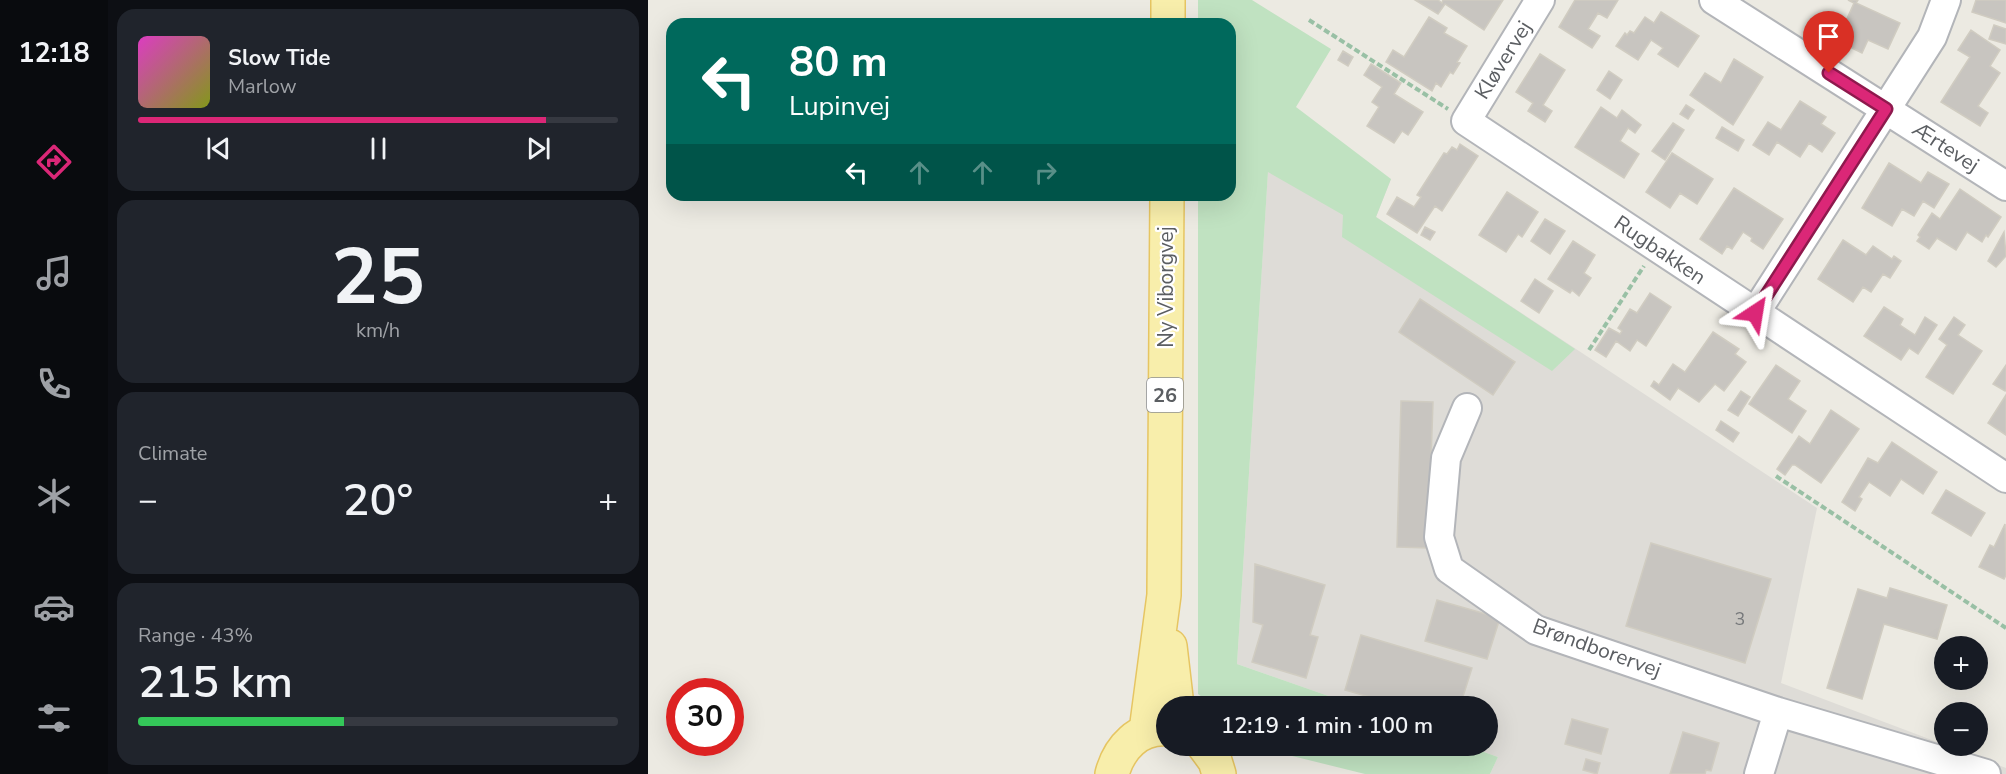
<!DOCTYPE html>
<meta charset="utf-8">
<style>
:root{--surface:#171b24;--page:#20242c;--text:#f1f3f6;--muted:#9ea1a6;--line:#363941;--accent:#db2777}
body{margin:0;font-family:"Nunito Sans",sans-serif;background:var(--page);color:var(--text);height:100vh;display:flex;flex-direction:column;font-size:22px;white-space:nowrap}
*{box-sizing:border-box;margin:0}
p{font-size:20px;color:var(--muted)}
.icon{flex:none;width:33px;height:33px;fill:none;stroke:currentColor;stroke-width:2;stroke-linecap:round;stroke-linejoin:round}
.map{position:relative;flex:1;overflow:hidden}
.drawer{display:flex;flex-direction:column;gap:9px;padding:9px;background:#0d0f14;width:540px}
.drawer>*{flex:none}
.guide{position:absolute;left:18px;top:18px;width:570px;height:183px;border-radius:18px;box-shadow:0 6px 24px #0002;background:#00695c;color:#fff;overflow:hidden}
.tools{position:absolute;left:1286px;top:636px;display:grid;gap:12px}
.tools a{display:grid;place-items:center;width:54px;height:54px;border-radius:50%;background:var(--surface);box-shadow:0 6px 24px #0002;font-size:30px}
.speed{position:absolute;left:18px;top:678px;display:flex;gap:12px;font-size:30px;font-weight:700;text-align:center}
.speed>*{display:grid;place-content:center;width:78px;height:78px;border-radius:50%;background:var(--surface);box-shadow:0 6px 24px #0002;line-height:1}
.speed .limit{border:9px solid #d22;background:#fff;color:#111}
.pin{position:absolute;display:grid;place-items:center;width:51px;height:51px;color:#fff;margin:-62px -26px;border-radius:50% 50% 50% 0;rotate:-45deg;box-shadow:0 0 6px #0007}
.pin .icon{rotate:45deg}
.me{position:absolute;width:66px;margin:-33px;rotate:33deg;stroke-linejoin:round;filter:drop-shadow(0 0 4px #0008)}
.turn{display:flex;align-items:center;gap:21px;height:126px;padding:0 24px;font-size:27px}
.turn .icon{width:78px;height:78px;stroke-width:2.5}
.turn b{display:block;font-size:42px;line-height:51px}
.lanes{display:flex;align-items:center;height:57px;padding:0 24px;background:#0003;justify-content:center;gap:30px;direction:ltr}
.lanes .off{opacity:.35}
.big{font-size:45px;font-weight:600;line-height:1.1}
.drawer .tile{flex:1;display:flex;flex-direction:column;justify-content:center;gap:9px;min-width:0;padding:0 21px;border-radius:18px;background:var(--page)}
.drawer .dial{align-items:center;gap:0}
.dial b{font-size:78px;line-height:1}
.song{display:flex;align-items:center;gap:18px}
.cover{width:72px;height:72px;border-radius:9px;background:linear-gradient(135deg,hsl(310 70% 55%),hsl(70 70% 35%))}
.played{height:6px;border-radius:3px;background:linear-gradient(90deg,var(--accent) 85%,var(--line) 85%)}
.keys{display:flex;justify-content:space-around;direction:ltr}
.heat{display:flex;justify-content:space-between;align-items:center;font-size:33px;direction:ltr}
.charge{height:9px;border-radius:4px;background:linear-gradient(90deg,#34c759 43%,var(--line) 0)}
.trip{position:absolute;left:508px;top:696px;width:342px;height:60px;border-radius:30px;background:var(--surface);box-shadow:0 6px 24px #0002;font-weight:600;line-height:60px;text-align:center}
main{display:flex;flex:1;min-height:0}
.tab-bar{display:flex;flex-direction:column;width:108px;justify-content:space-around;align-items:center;background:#090b0e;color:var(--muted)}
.tab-bar .icon{width:42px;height:42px}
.tab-bar .active{color:var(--accent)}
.tab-bar b{font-size:27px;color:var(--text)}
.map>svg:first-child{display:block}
</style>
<main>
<nav class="tab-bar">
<b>12:18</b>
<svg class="icon active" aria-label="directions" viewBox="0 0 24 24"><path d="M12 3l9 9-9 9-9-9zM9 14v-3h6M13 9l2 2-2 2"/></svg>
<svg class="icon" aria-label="music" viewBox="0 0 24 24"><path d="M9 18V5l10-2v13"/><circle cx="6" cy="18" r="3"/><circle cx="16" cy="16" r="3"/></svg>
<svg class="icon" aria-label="phone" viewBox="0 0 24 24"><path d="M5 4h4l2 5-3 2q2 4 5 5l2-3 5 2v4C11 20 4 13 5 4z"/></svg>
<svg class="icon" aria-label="climate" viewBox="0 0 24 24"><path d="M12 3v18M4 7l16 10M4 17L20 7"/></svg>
<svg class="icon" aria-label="car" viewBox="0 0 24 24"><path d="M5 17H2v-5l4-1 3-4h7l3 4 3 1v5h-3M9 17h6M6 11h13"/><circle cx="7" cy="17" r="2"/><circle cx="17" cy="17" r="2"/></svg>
<svg class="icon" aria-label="filters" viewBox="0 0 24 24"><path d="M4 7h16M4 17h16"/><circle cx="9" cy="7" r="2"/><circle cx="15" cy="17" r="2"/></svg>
</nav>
<section class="drawer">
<div class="tile">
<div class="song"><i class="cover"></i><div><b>Slow Tide</b><p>Marlow</p></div></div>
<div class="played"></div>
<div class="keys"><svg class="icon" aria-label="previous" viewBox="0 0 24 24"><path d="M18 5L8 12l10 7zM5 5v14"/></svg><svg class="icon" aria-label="pause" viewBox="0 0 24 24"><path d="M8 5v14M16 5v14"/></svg><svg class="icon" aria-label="next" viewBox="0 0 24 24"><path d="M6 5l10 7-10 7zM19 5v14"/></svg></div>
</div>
<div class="tile dial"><b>25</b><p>km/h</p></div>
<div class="tile"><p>Climate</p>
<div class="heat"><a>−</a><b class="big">20°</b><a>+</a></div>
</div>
<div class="tile"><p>Range · 43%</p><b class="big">215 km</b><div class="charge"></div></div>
</section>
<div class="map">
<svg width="1358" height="774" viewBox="0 0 1358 774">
<rect width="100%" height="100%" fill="#eceae2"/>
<path fill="#dedcd7" d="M620,171L743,179L728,217L1169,508L1133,683L1358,768V774H842L850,757L819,746H840V706H709L589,664Z"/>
<path fill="#c0e2c1" d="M550,0H604L683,49L648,107L743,179L728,217L927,349L904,371L694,237L695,215L620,172L589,664L709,706H566L550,694V195H582V24H550Z
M617,746H819L850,757L842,774H717L624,751Z"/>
<path fill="#c8c5c0" stroke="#d0ccc1" stroke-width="1.5" d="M767,0H790L794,3L795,0H855L836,30L797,4L790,14Z
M927,0H970L959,18L950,13L940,29L952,36L944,48L911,27Z
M1200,0H1210L1208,3L1252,23L1240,49L1220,40L1214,53L1189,41L1206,3Z
M1328,0H1358V23L1324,12Z
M1013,12L1051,36L1030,67L1010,54L1015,48L1003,40L990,60L968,46L977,33L979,35L982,31L986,33L997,17L1006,23Z
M781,17L799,28L796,33L819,46L809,62L812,63L805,74L802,72L793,87L788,83L784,91L738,62L745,50L756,57Z
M1346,25L1358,29V44L1341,39Z
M1323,30L1352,50L1342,66L1352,73L1330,106L1340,113L1332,126L1293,102L1322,57L1310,50Z
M695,51L705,57L700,66L690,60Z
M892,54L917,70L895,105L904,111L897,122L880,111L885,103L868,92Z
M1086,59L1115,77L1085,125L1042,95L1057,73L1073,83Z
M723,64L753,83L746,94L775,112L760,135L754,131L746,143L719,126L731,107L724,102L734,87L716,75Z
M961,71L974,80L962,99L949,90Z
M1152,101L1178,117L1173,124L1187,133L1174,152L1161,143L1152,157L1129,142L1121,155L1105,145L1120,122L1133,130Z
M1038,105L1046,110L1040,119L1032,114Z
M953,107L969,118L974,110L993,125L987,133L980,128L972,141L991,154L976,178L927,147Z
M1025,123L1036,130L1017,160L1004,151Z
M1074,127L1096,140L1090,151L1068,138Z
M812,144L830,156L794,211L787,206L769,233L739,214L749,197L766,207L773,197L769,195L796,153L799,154L804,147L809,150Z
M1024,153L1065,179L1049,204L1032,193L1022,208L998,192Z
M1241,163L1273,183L1280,172L1301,184L1286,208L1275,201L1266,216L1254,209L1244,226L1214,208Z
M1086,188L1135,219L1115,249L1103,241L1104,238L1095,232L1084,249L1079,246L1074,254L1052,239Z
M1312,189L1353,217L1340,237L1338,235L1334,242L1319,232L1308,250L1289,238L1281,249L1269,241L1272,237L1270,235L1284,213L1292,219Z
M859,192L890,212L874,237L870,234L858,252L831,235Z
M897,219L917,231L902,254L883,241Z
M777,227L787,232L782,240L773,235Z
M1356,232L1358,256L1348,267L1340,261Z
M1195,240L1218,255L1225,246L1244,259L1246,256L1253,261L1242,278L1235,274L1223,292L1215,287L1205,302L1170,279Z
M925,241L947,255L936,273L943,278L931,296L924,290L922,293L900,279Z
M887,279L905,291L891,313L873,301Z
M1002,293L1023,307L998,346L989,340L982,351L968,341L958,357L947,350L961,328L972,334L974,331L970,328L982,309L989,313Z
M772,299L867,362L845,395L751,332Z
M1236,307L1255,319L1252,325L1267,335L1277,317L1289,325L1270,354L1261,348L1253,360L1216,336Z
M1306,317L1317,325L1310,335L1334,351L1305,394L1278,377L1299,345L1291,339Z
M1065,332L1091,349L1087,354L1098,362L1076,391L1067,384L1051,402L1030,388L1022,400L1003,386L1006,381L1011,385L1025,364L1037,372Z
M1128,365L1152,381L1140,399L1158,411L1144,433L1101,404Z
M1358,365V389L1357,391L1345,384Z
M1093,391L1102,397L1090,416L1080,410Z
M1358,395V435L1340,423Z
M753,401L785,402L780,548L749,547Z
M1183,410L1211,429L1173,483L1147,465H1144L1137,475L1129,469L1151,436L1162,444Z
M1073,421L1091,433L1085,442L1068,430Z
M1244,442L1289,472L1275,494L1253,479L1242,496L1221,482L1211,497L1214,499L1207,511L1194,502L1220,458L1230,463Z
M1298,490L1337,513L1323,536L1284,513Z
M1357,524L1358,575L1356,579L1331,567L1342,545L1346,547Z
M1003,543L1123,579L1097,663L978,626Z
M607,564L677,585L662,635L670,637L658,678L604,662L615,625L605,622Z
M1242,588L1299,605L1289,639L1236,624L1214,699L1179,688L1210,589L1239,598Z
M789,600L852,618L839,659L777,641Z
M713,635L824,668L812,706H753L697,690Z
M924,719L960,729L953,754L917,744Z
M1035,732L1071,743L1063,771L1058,770L1057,774H1022Z
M938,759L952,763L949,774L935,770Z"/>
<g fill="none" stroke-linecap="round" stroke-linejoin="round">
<g stroke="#b3b5b9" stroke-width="32">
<path id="minor" d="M892,0L818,121L1358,478
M1066,0L1358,186
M1107,313L1284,37L1298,0
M819,408L798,458L791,537L801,569L888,630L1130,712L1338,774
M1111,774L1130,712"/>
</g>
<g stroke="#e6c562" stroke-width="36">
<path id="major" d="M520,24V0
M522,646L529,706
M498,731L516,595L519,195
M556,746L567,761L571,774
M464,774C471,748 490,727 519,729"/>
</g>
<path stroke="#99c0a5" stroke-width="4" stroke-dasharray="6 3" stroke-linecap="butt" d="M661,20L800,109
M941,350L996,266
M1128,476L1358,628"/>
<use href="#minor" stroke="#fff" stroke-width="28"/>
<use href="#major" stroke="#f8eeab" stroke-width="33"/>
</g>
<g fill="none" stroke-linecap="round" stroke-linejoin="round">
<g stroke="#8e194d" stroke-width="15">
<path id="route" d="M1107,313L1238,109L1181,73"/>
</g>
<use href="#route" stroke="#db2777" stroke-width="10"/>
</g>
<g text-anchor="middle" stroke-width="4.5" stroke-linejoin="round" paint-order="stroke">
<g font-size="18" fill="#76787a">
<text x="1092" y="625">3</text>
</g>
<rect fill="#fff" stroke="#8c8e91" stroke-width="1.5" x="499" y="378" width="36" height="34" rx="4.5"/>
<g font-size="20" font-weight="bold" fill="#5b5e62">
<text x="517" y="402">26</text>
</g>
<g font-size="21" fill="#5b5e62" stroke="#fff">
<text transform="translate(855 60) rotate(-58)" y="7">Kløvervej</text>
<text transform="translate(1298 147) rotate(33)" y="7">Ærtevej</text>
<text transform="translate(1012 250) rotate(34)" y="7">Rugbakken</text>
<text transform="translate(518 287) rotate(-90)" y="7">Ny Viborgvej</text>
<text transform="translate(949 648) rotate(20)" y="7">Brøndborervej</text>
</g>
</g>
</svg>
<div class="tools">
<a>+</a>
<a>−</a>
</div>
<div class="speed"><div class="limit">30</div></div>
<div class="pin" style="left:1181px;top:73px;background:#d93025"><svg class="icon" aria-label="arrive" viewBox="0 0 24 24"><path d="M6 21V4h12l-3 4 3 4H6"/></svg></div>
<svg class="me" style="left:1107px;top:313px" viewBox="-20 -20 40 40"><path d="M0-17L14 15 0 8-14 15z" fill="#db2777" stroke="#fff" stroke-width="4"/></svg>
<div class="trip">12:19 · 1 min · 100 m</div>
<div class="guide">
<div class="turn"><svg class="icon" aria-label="left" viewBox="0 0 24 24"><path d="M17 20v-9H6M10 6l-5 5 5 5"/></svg><div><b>80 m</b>Lupinvej</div></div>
<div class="lanes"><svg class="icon" aria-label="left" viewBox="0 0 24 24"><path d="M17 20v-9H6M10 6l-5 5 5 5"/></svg><svg class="icon off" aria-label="ahead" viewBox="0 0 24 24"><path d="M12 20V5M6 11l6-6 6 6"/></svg><svg class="icon off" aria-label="ahead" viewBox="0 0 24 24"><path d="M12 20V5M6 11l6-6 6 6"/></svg><svg class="icon off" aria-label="right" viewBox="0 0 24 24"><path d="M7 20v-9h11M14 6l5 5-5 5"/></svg></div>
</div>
</div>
</main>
